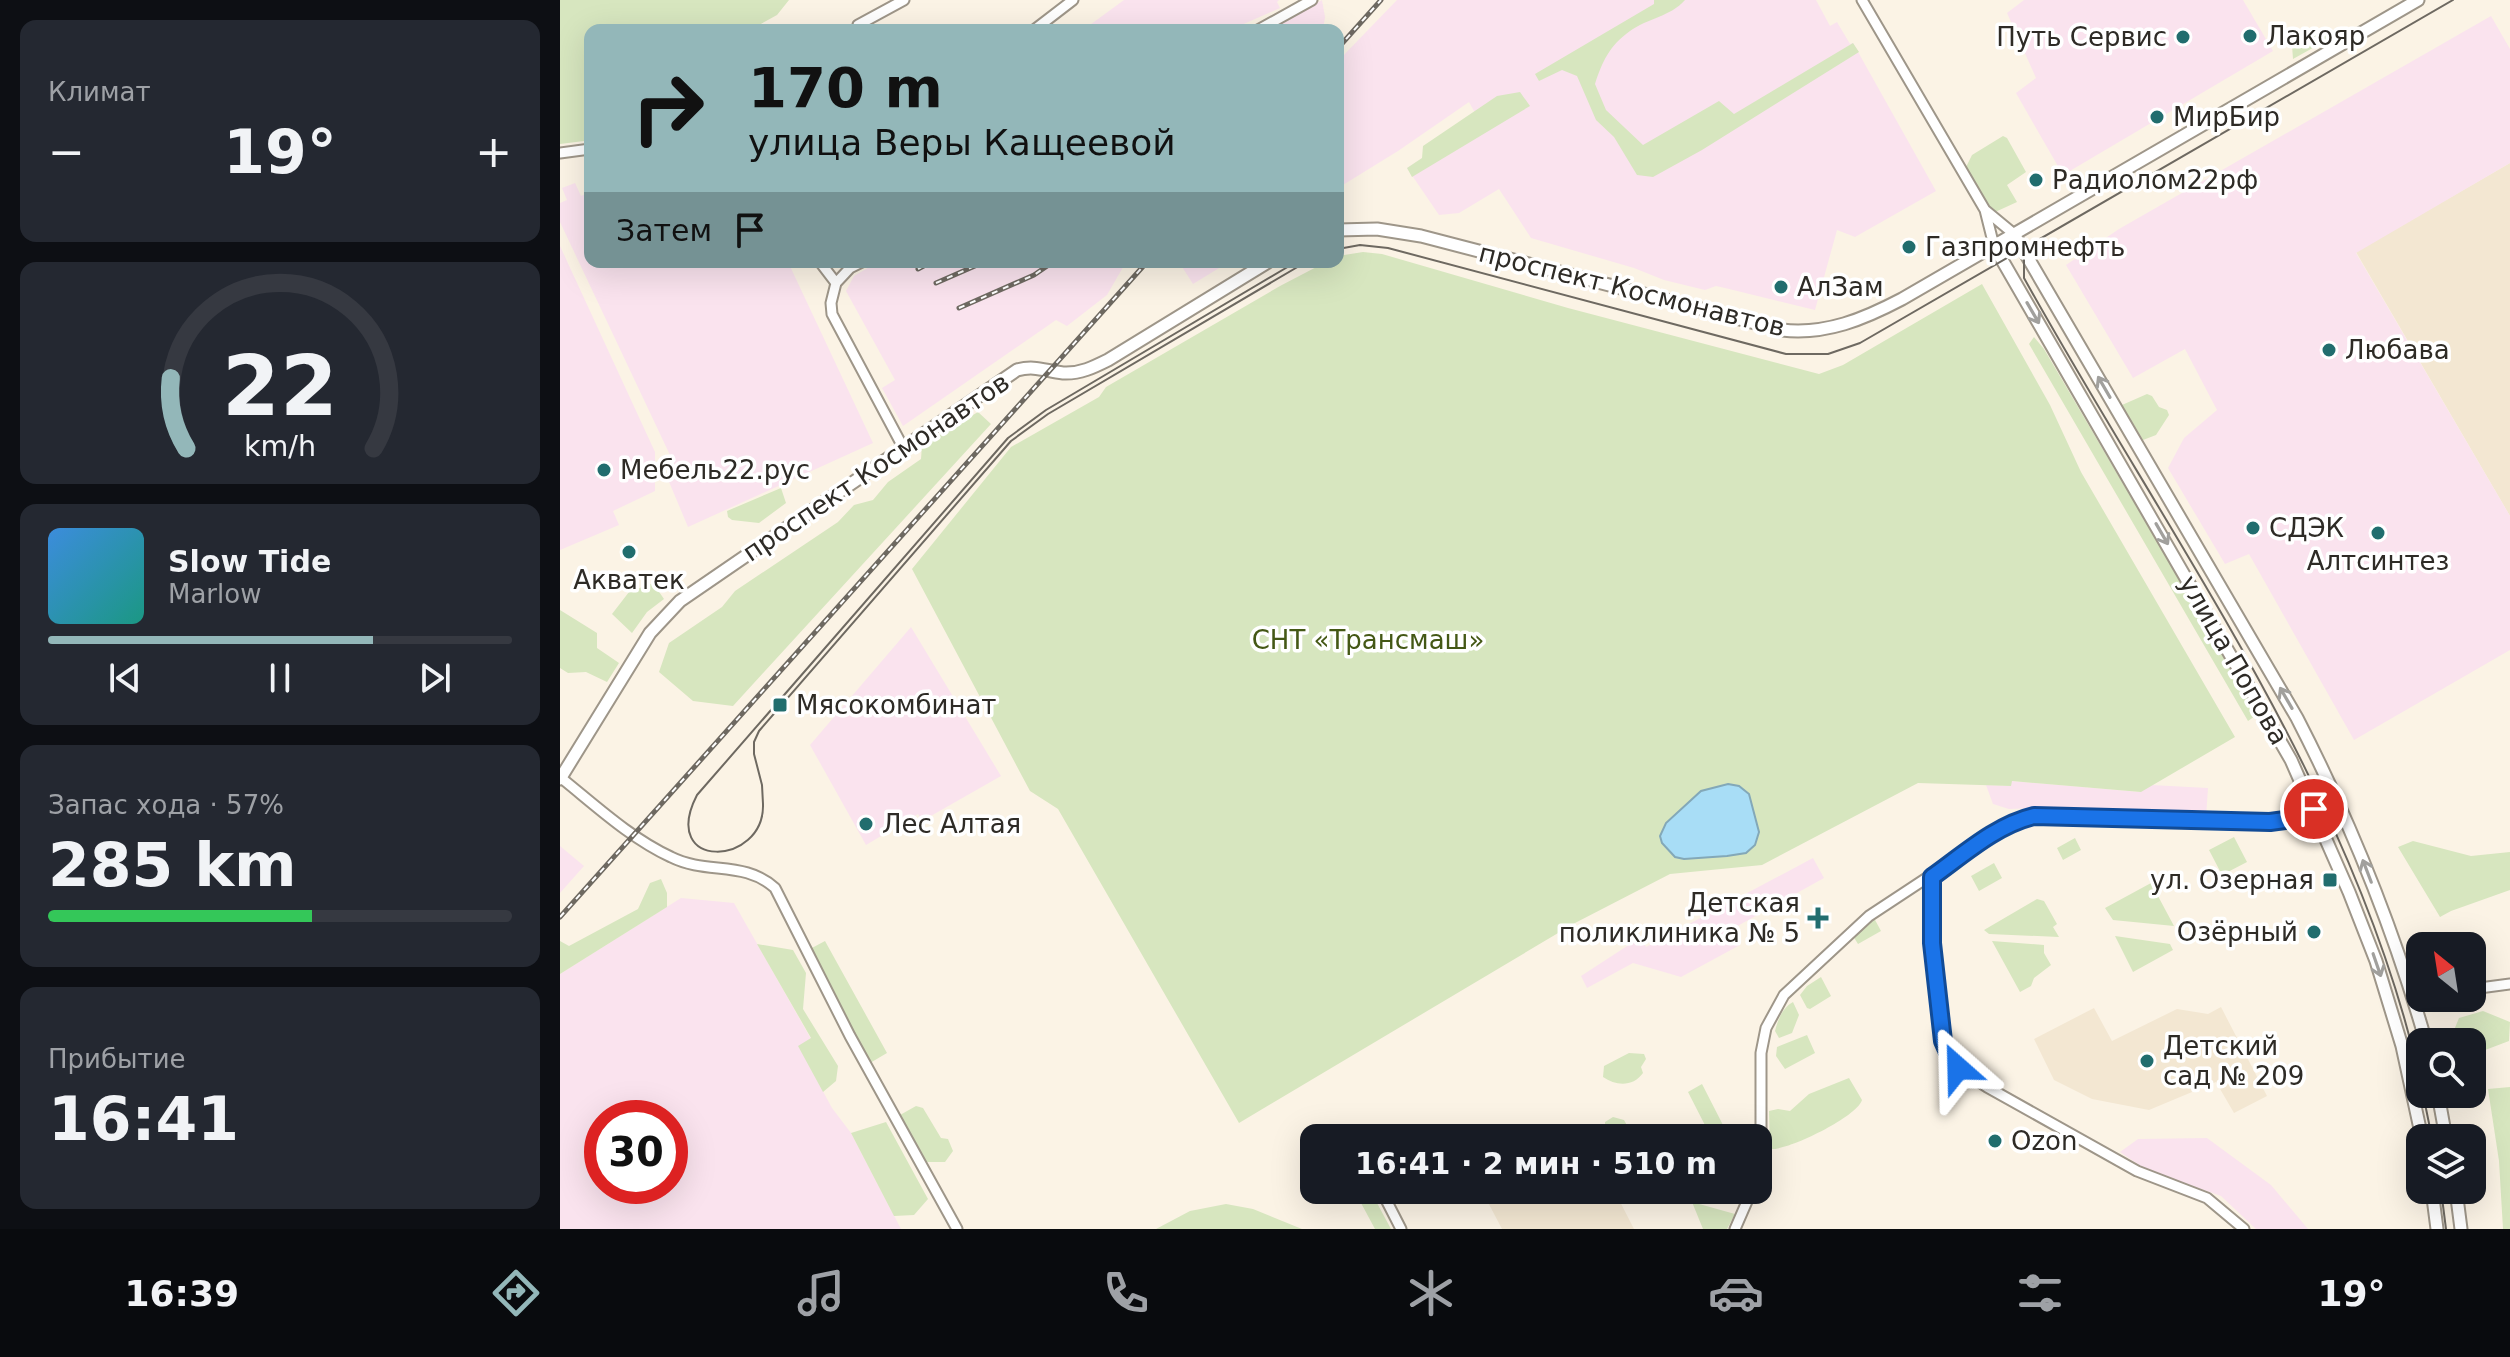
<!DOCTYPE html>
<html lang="ru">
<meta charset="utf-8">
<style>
:root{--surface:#171b24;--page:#242831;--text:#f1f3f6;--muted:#9ea1a6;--line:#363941;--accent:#93b7b9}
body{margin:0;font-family:"DejaVu Sans",sans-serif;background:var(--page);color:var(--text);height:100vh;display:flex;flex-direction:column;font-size:30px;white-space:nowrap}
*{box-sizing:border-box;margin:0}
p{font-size:26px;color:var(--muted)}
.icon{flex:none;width:44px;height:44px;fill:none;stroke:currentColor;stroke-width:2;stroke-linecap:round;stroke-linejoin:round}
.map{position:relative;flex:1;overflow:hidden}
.panel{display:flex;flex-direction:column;gap:20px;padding:20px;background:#0d0f14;width:560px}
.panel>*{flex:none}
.banner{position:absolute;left:24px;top:24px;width:760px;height:244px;border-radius:16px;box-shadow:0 8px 32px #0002;background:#93b7b9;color:#111;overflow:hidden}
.needle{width:52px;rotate:330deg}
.controls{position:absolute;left:1846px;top:932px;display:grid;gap:16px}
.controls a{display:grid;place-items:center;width:80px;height:80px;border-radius:16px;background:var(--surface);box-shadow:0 8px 32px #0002;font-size:40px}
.speed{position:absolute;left:24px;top:1100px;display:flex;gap:16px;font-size:40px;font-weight:700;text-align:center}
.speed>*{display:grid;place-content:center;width:104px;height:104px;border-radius:50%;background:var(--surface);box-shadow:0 8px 32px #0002;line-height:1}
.speed .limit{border:12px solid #d22;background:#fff;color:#111}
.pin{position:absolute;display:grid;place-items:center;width:68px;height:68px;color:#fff;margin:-34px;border:4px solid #fff;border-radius:50%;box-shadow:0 2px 8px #0007}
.me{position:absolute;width:88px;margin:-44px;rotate:335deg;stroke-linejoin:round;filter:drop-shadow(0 0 6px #0008)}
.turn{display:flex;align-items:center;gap:28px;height:168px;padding:0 32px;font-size:36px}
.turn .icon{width:104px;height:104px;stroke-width:2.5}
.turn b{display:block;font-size:56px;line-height:68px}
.then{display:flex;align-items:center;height:76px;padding:0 32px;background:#0003;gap:16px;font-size:30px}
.big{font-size:60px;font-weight:700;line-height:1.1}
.panel .tile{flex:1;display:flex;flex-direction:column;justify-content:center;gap:12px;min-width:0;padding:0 28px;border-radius:16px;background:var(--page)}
.panel .dial{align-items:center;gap:0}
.dial svg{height:208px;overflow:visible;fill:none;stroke:var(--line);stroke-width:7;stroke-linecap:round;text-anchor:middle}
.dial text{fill:var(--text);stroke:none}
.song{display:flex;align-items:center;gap:24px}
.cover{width:96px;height:96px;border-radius:12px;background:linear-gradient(135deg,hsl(210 70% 55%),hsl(170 70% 35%))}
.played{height:8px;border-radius:4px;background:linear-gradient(90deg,var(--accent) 70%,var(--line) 70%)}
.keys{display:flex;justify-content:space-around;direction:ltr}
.heat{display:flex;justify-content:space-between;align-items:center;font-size:44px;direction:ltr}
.charge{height:12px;border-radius:6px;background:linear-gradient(90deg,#34c759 57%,var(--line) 0)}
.trip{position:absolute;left:740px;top:1124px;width:472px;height:80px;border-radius:16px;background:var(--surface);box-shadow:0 8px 32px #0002;font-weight:700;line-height:80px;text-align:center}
.tab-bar{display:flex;height:128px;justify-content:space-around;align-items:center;background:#090b0e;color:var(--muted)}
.tab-bar .icon{width:56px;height:56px}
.tab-bar .active{color:var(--accent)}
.tab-bar b{font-size:36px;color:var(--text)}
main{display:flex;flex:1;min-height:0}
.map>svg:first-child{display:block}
</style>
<main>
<section class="panel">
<div class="tile"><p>Климат</p>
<div class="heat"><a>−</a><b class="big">19°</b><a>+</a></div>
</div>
<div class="tile dial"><svg viewBox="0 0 100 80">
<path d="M14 69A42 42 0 1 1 86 69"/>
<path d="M14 69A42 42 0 0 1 8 42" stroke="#93b7b9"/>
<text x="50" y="56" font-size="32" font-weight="700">22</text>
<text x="50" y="72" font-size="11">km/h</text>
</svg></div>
<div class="tile">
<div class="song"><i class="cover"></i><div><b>Slow Tide</b><p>Marlow</p></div></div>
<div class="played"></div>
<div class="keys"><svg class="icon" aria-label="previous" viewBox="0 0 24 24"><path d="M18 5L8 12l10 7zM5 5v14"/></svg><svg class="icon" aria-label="pause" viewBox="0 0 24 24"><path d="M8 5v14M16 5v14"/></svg><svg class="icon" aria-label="next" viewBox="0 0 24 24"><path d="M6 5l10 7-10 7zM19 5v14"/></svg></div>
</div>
<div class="tile"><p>Запас хода · 57%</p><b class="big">285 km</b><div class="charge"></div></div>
<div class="tile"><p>Прибытие</p><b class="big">16:41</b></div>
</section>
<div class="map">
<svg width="1950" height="1229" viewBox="0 0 1950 1229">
<rect width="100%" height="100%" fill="#fbf3e5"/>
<path fill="#f3e7d2" d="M1950,163V516L1796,252Z
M1661,1007L1707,1096L1674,1113L1656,1082L1589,1110L1532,1099L1494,1080L1474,1039L1534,1008L1552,1041L1617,1009L1648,1014Z
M1054,1190L1074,1229H942L922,1191Z"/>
<path fill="#fae3ee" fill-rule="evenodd" d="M564,0H719L717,2L720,8L670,30H523Z
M762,0L765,17L763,30H712Z
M837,0H1256L1270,26L1277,22L1290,44L1293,43L1376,191L1295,237L1277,230L1255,310L1165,288L1156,286L1145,290L1104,280L1074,268L971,238L939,189L899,213L879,215L847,168L920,122L909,102L838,151L778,188V61Z
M1464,0H1683L1713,51L1503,175L1456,93L1476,78L1447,13Z
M1931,16L1950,49V163L1796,253L1950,516V650L1794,740L1689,554L1665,564L1608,468L1624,438L1657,410L1625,349L1573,378L1506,265L1559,229Z
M15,183L21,196L30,192V262H228L313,443L128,527L107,477L118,472L0,222V203L7,200L2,188Z
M0,246L95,452V491L53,511L59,525L0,550Z
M318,262H566L547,295L507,326L496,320L343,426L322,388L335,380L286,291L294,276Z
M619,262H669L633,284Z
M351,627L441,776L362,821L358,814L306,845L250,745Z
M1451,781L1580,792L1591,785L1648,788L1646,817L1477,812L1476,808L1449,809L1433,804L1426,785L1450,786Z
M0,846L24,866L0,893Z
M1253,858L1264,878L1172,929L1180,945L1121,977L1073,963L1027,988L1021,976L1081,937L1086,947Z
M121,898L174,903L251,1039L239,1047L272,1108L291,1133L341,1229H0V974ZM42,1118H110V1186H42Z
M1647,1138L1711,1185L1748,1229H1696L1661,1196L1585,1169L1560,1152L1578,1139Z"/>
<path fill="#d7e6bf" d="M0,0H229L217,15L190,30H30V137L24,141L0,144Z
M1094,0H1125C1110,17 1088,18 1070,31C1050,45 1042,62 1035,84L1046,110L1083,145L1159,101L1174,114L1293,43L1299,52L1142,150L1093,177L1077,175L1054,137L1036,120L1017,76L1002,70L979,81L975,74L1094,4Z
M1761,31L1765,32L1767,40L1733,59L1732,45Z
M960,92L970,106L852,177L847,168L862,158L863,146L937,96Z
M1443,136L1447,138L1466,172L1447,185L1457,202L1433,213L1406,167L1412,155Z
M803,252L822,254L1008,308L1259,374L1283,365L1422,284L1490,405L1521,472L1675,737L1581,792L1452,781L1451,786L1358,783L1202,865L1110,874L1015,923L679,1123L498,809L470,791L352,569L451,447L539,397L546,387L720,286L766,262H778V256Z
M1474,337L1484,349L1698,714L1688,721L1469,344Z
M1587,394L1592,396L1599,407L1607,410L1609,415L1596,435L1583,440L1562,405Z
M418,412L431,424L173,706L133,701L99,672L109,643L162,607L175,591L278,522L294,505L313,500L328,482L361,459L362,445Z
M221,488L226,503L199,523L172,520L168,517L167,511Z
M93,583L104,599L87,612L72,633L52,614L69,592Z
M0,610L37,633V648L59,663L47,682L26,672L8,673L0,668Z
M1674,837L1687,862L1662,875L1649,850Z
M1515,838L1521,850L1503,860L1497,848Z
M1853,841L1911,856L1950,852V890L1891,911L1880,917L1838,847Z
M1434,863L1442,878L1419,891L1411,876Z
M101,879L107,893V907L0,974V941L9,946L78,909L90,883Z
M1591,883L1614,926L1553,920L1545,908Z
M1477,899L1484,901L1497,924L1493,927L1499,937L1429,934L1424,930Z
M1314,918L1321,931L1298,944L1293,936Z
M1555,936L1610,944L1613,950L1573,972Z
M265,941L327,1053L310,1063L250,949Z
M1432,941L1484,945V953L1491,965L1474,978L1471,986L1460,992Z
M197,944L233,950L246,973L243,1009L278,1066L276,1081L263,1092L238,1046L251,1038Z
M1261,977L1271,996L1250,1009L1247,1008L1240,995L1247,986Z
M1233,1002L1239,1015L1232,1033L1219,1038L1215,1031C1218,1020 1222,1008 1233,1002Z
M1923,1011L1950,1022L1949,1041L1912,1055V1042L1890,1040L1899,1018Z
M1247,1035L1255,1053L1225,1069L1216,1056L1217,1047Z
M1069,1053L1084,1054L1086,1059L1081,1067L1083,1073C1073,1087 1056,1086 1043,1077L1044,1066Z
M1289,1078L1302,1100C1298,1116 1228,1151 1210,1149L1209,1111L1218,1109L1230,1111L1249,1094Z
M1142,1084L1163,1125L1149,1133L1128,1092Z
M1950,1087V1229H1943L1939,1161L1928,1089Z
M356,1106L363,1108L381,1138L388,1139L393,1151L385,1162H365L340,1115Z
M1053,1117L1064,1120L1074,1138H1052L1045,1130V1122Z
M326,1122L368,1199L354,1215L334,1216L291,1133Z
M794,1190H810L831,1229H815Z
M1132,1202L1175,1214L1167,1229H1143Z
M666,1204L693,1209L742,1229H596L630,1211Z"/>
<path fill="#a8ddf6" stroke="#83a8b8" stroke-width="2" d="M1168,784L1179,786L1189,794L1199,832L1195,845L1186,853L1167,856L1124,859L1115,857L1102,843L1100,836L1106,823L1141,791Z"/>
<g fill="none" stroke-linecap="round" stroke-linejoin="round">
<g stroke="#9e9689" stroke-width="13">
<path id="minor" d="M1302,0L1425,210L1434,246
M299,30L298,25L344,0
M474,30L513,0
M698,30L752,0
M0,153L30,149
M1425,210L1454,234
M260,262L276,283
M276,283L271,303L272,314L344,449
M276,283L290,268L302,262
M0,777C35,805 70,838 111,857C147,875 184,860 215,888L290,1036L397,1229
M1372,877V943L1383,1041L1391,1059L1398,1068L1427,1087L1577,1171L1647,1198L1684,1229
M1912,989L1950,984
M1198,1176L1201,1167V1053L1206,1028L1224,995L1309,916L1444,827L1458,820L1474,816L1710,822L1725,820L1754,809
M821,1190L841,1229
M1175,1229L1192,1190"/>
</g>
<g stroke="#9e9689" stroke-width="15">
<path id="major" d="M778,230L817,229L861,236L1222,330C1266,335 1304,319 1342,299L1858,0
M1454,234L1737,718C1790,821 1834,930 1866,1042
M1434,246L1731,760L1789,892L1816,961L1842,1046L1862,1138
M0,779L90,633L120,601L457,370C475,365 485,371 503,373C520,374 534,367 548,360L708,262
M1878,1094L1886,1138
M1872,1190L1877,1229
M1896,1190L1901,1229"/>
</g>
<use href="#minor" stroke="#fff" stroke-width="9"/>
<use href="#major" stroke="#fff" stroke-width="11"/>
<path stroke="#6e6961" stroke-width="2" d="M1472,242L1464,256V278C1608,538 1793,784 1860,1079
M778,249L800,245L828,248L1226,354H1268L1300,343L1893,0
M736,262L486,410L448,438L137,795C98,871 205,867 203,804L202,785L194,754V742L199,731L451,441L488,414L746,262
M1863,1094L1872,1138
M1881,1190L1886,1229"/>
<g stroke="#6e6961" stroke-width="5">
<path id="rail" d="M778,48L821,0
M358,269L371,262
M376,283L424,262
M399,308L474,275L493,262
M0,917L587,262"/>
</g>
<use href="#rail" stroke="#fff" stroke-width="2" stroke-dasharray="6" stroke-linecap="butt"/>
</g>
<defs><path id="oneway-shaft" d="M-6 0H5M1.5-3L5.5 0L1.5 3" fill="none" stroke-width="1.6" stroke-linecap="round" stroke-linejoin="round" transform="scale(2)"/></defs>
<g stroke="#a1a09d">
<use href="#oneway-shaft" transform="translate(1473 313) rotate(60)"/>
<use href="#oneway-shaft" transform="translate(1544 387) rotate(-120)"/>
<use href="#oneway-shaft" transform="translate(1602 534) rotate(60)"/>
<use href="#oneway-shaft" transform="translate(1726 698) rotate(-120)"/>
<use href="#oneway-shaft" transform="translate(1807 871) rotate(-111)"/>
<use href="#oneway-shaft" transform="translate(1817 965) rotate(71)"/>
</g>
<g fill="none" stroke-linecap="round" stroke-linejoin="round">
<g stroke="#114b97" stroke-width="20">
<path id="route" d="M1398,1068L1391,1059L1383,1041L1372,943V877C1403,855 1436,825 1474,816L1710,822L1725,820L1754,809"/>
</g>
<use href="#route" stroke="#1a73e8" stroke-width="14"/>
</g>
<g fill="#216d6e" stroke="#fff" stroke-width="3">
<circle cx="1690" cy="36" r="8"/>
<circle cx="1623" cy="37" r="8"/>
<circle cx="1597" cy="117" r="8"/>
<circle cx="1476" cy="180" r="8"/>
<circle cx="1349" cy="247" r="8"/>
<circle cx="1221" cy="287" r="8"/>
<circle cx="1769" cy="350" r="8"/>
<circle cx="44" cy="470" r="8"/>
<circle cx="1693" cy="528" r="8"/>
<circle cx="1818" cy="533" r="8"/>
<circle cx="69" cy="552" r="8"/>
<rect x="212" y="697" width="16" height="16" rx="4"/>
<circle cx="306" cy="824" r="8"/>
<rect x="1762" y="872" width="16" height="16" rx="4"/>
<path d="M1254 906h8v8h8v8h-8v8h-8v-8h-8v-8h8z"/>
<circle cx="1754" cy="932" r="8"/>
<circle cx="1587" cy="1061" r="8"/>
<circle cx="1435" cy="1141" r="8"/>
</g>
<g text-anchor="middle" stroke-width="7" stroke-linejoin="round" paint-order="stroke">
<g font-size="26" fill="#2e2b26" stroke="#fff" text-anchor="start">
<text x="1706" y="45">Лакояр</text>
<text x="1607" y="46" text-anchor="end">Путь Сервис</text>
<text x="1613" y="126">МирБир</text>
<text x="1492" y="189">Радиолом22рф</text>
<text x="1365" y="256">Газпромнефть</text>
<text x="1237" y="296">АлЗам</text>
<text x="1785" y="359">Любава</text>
<text x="60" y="479">Мебель22.рус</text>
<text x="1709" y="537">СДЭК</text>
<text x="1818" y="570" text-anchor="middle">Алтсинтез</text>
<text x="69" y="589" text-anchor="middle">Акватек</text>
<text x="236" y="714">Мясокомбинат</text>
<text x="322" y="833">Лес Алтая</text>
<text x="1754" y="889" text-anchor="end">ул. Озерная</text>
<text x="1240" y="912" text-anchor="end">Детская<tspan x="1240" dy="30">поликлиника № 5</tspan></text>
<text x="1738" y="941" text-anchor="end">Озёрный</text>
<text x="1603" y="1055">Детский<tspan x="1603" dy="30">сад № 209</tspan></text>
<text x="1451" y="1150">Ozon</text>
</g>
<g font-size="26" fill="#2e2b26" stroke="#fff">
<text transform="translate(1072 290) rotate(14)" y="9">проспект Космонавтов</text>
<text transform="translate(316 467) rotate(-34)" y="9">проспект Космонавтов</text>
<text transform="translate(1674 660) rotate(60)" y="9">улица Попова</text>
</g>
<g font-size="26" fill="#445815" stroke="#fff">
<text x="808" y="649">СНТ «Трансмаш»</text>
</g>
</g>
</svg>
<div class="controls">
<a><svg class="needle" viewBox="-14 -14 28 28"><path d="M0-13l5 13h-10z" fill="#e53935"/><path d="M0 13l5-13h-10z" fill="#9ea1a6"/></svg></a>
<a><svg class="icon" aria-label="search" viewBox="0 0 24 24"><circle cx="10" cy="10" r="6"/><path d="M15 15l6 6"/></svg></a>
<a><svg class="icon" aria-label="layers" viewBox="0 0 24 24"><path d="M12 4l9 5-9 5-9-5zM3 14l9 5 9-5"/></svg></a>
</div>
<div class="speed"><div class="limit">30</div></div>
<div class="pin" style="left:1754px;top:809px;background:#d93025"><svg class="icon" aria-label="arrive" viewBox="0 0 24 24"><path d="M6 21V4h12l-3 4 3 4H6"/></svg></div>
<svg class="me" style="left:1398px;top:1068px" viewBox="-20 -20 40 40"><path d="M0-17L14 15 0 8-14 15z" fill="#1a73e8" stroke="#fff" stroke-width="4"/></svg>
<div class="trip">16:41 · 2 мин · 510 m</div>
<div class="banner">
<div class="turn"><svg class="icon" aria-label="right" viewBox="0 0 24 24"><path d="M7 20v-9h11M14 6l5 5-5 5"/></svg><div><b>170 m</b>улица Веры Кащеевой</div></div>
<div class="then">Затем<svg class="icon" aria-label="arrive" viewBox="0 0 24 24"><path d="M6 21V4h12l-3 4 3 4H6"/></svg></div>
</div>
</div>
</main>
<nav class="tab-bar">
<b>16:39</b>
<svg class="icon active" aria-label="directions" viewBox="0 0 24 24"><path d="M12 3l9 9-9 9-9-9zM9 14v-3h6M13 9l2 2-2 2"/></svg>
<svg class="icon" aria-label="music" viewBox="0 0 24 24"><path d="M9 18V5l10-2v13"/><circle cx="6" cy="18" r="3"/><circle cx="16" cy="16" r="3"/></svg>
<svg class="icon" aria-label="phone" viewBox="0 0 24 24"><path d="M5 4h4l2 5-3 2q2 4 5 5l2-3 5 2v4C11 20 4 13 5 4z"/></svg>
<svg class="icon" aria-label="climate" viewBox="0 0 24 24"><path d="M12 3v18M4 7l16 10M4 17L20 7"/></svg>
<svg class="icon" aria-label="car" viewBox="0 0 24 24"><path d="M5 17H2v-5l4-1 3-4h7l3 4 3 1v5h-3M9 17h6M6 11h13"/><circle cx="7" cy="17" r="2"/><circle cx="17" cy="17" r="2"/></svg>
<svg class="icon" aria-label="filters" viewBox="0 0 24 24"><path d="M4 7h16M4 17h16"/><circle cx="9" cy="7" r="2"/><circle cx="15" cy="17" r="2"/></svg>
<b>19°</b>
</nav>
